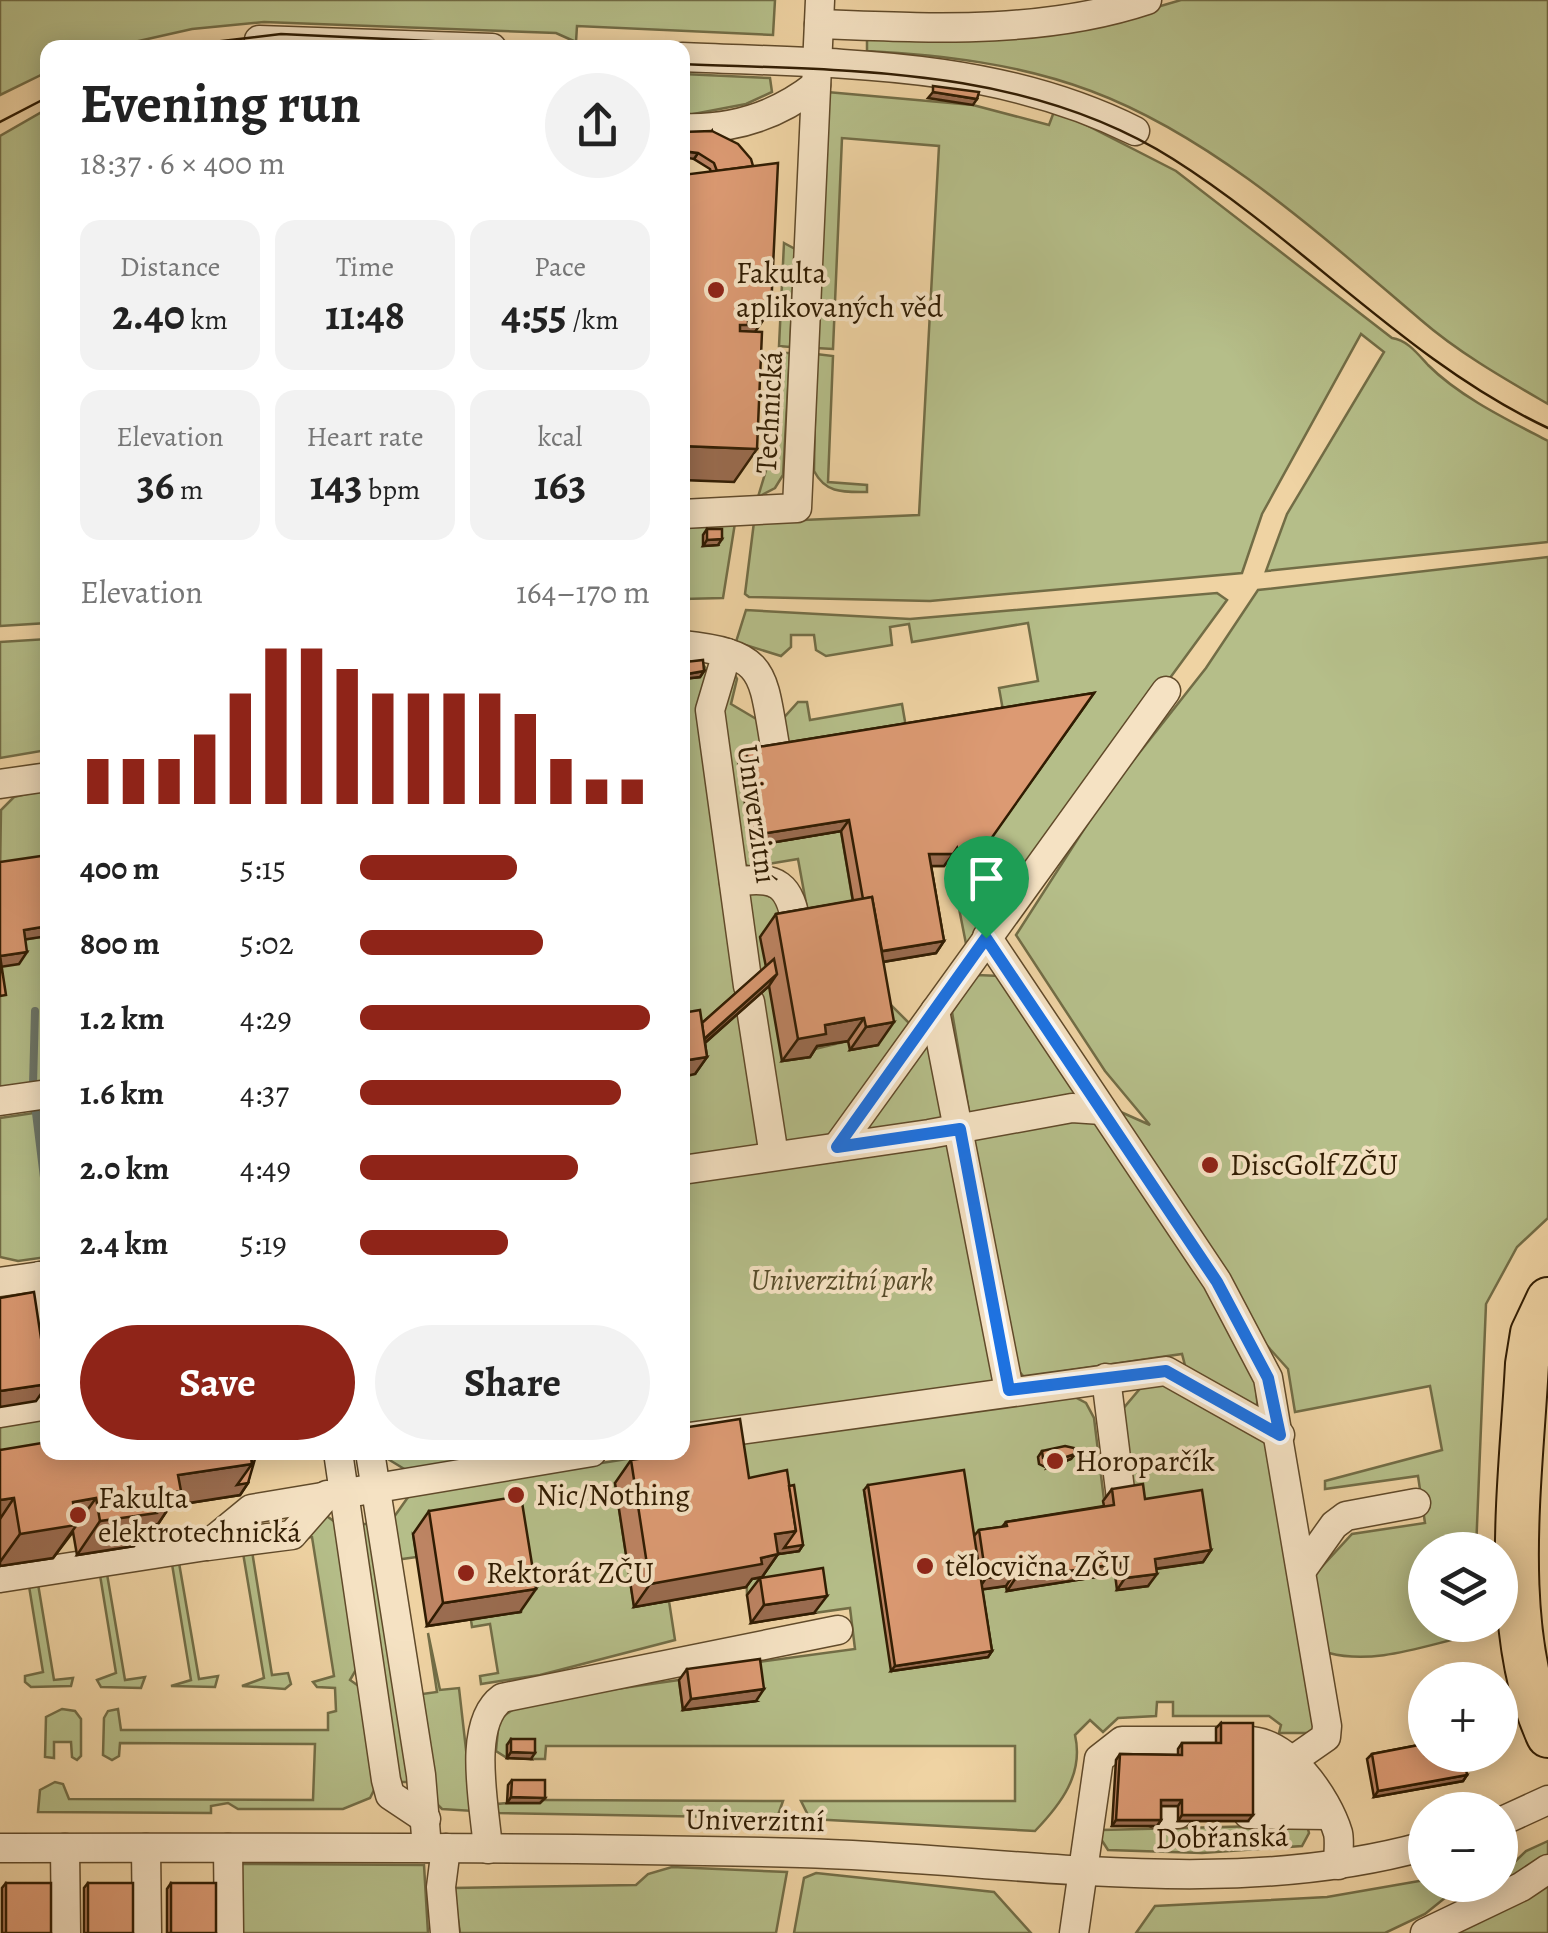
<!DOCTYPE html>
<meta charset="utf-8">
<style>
body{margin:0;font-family:Alegreya,serif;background:#f2f2f2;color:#222;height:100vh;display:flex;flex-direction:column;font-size:38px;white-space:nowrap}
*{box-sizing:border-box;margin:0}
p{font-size:32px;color:#767676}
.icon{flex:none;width:55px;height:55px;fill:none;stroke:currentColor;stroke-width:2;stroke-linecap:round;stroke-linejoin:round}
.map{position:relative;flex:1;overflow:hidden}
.details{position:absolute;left:40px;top:40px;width:650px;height:1420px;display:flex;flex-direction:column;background:#fff;border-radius:20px;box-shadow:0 5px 25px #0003}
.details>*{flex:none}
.fabs{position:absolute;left:1408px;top:1532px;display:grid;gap:20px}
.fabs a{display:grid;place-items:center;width:110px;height:110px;border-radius:50%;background:#fff;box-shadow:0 5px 25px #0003;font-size:50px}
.pin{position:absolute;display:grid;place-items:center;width:85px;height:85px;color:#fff;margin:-102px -42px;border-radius:50% 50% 50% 0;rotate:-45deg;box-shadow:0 0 10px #0007}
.pin .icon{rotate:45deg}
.round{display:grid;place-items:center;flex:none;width:105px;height:105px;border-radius:52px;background:#f2f2f2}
.overview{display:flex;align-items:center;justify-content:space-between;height:170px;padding:0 40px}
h1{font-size:55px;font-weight:600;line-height:75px}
.stats{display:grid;grid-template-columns:repeat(3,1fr);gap:15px;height:170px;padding:10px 40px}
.stats div{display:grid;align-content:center;border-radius:20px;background:#f2f2f2;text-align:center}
.stats b{font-size:42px;font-weight:600}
.stats small{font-size:28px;font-weight:400}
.stats p{font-size:28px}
.chart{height:280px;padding:20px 40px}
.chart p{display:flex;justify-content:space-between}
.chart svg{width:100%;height:180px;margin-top:10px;stroke:#8f2418;stroke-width:6}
.button{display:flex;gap:20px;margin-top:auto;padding:20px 40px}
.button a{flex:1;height:115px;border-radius:60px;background:#8f2418;color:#fff;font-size:40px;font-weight:600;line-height:115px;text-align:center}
.button a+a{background:#f2f2f2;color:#222}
ul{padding:0 40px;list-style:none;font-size:32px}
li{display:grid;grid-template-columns:160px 120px 1fr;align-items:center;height:75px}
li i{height:25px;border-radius:12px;background:#8f2418}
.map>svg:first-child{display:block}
.green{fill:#b5be89;stroke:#726d46;stroke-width:2.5}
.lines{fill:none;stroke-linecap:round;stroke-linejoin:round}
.stream{stroke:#707869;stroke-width:8}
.minor-casing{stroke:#604a2a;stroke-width:31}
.highway-casing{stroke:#301c02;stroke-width:46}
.minor{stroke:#f5e2c3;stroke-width:28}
.highway{stroke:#efd3a3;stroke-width:42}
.tram{stroke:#301c02;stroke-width:2.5}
.wall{fill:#bd8463;stroke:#301c02;stroke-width:2.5}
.shaded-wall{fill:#9a6c50;stroke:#301c02;stroke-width:2.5}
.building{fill:#dc9a73;stroke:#301c02;stroke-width:2.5}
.route-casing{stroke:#fff;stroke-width:20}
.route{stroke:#1a73e8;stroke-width:12}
.poi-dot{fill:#8f2418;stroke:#f5e2c3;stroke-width:4}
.labels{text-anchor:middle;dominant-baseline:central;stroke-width:8;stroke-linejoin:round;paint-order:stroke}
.poi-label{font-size:30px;fill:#301c02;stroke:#f5e2c3;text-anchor:start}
.street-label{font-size:30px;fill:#301c02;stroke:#f5e2c3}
.park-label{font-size:30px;font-style:italic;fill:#584d2a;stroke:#f5e2c3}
</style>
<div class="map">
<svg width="1548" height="1933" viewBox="0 0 1548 1933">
<rect width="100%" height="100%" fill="#efd3a3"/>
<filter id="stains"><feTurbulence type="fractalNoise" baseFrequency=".002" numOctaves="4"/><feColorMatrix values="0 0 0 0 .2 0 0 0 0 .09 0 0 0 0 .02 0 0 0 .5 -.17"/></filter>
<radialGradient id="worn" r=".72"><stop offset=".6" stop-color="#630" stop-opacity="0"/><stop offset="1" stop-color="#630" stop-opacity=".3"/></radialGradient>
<g class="green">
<path d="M0,0H775L773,35L577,26L576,42L556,33L264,22L192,29L112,47L48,48L47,72L0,95Z"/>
<path d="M1181,0H1548V404C1505,379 1459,353 1421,320C1323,237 1214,137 1091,91C1019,64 943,55 867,51V38L1113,20Z"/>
<path d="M683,74L770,78L772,92L746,104L683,116Z"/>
<path d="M827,92L973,105L1049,125L1055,109L1176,171L1392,338C1407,340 1417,353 1428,365C1460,397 1508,420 1548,441V542L1266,571L1287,514L1384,352L1361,334L1262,514L1242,573L930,601L749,597L745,594L754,522L919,515L939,146L842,138L833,349L816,348Z"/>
<path d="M47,109V623L0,626V136Z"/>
<path d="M784,243L795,249L790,347L779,346Z"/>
<path d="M778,353H790L783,475L775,488L758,497L773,447Z"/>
<path d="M816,354L833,356L828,482L867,485V492C844,492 826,494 814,471Z"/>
<path d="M735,523L723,598L683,599V526Z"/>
<path d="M1548,557V1218L1517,1247L1486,1304L1476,1550H1425V1625H1470L1468,1636C1423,1646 1374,1665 1329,1653L1311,1594L1316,1573L1352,1534L1425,1523L1418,1476L1325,1489V1481L1442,1450L1430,1386L1295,1412L1288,1369L1252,1329L1258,1413L1187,1373L1182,1354L1024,1377L1012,1363L952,1012L977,975L1000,976L1087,1097L1150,1125L1105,1071L1016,935L1106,795L1206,668L1258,590Z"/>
<path d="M1217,593L1227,600L968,954L955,888L1085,706L1004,716L999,688L1038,681L1028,623L912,642L909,624L890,627L892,645L826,656L816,650L814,635H791V647L781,656L736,642L746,610L910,619Z"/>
<path d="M47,639V750L0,758V642Z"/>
<path d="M683,655L701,661L708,672L765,1147L683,1159V1077L695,1074L683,1028Z"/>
<path d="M733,671L737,679L731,704L758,720L765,756L752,846L841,831L856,920L810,925L798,859L750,867L741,863L716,710Z"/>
<path d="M798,702H807L810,720L902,704L907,733L784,753L780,722Z"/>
<path d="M47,789V866L0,873L1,810L14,797Z"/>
<path d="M750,887L779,901L815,1049L848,1041L876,990L914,1028L835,1136L781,1144L743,894Z"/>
<path d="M47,936V1083L0,1091V967L15,941Z"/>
<path d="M926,1033L943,1119L858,1132Z"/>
<path d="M47,1111V1257L18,1261L0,1257V1118Z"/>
<path d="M947,1141L1004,1380L683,1427V1181Z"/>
<path d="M1170,1379L1261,1434L1270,1449L1314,1729L1309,1733H1279L1281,1725L1269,1716H1173V1702H1157L1156,1716L1118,1718L1103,1732L1090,1720L1075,1735C1084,1774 1061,1804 1035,1831L810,1819L801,1801H1015V1746H546L545,1759H531L530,1745H507V1758L496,1751L499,1719L524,1702L679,1680L683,1710L755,1701L751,1663L855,1649L850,1608L814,1613L810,1586L747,1595L745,1498L724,1442L1067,1393L1086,1403L1094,1418L1106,1516L970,1542L864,1491L892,1671L978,1590L1006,1586L1007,1590L1115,1574L1137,1511L1122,1410L1144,1384Z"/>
<path d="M38,1416L46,1427L48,1452L0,1479V1419Z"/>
<path d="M378,1453H522L406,1470Z"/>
<path d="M665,1453L668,1475L615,1483L634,1606L669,1601L675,1640L540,1675L481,1684L480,1676L498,1673L490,1624L472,1627L471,1620L520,1611L413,1534L417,1557L395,1560L389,1524L411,1493Z"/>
<path d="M321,1512L335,1522L357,1668L350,1680L360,1687L376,1786L370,1798L343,1809H238L228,1803L211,1806V1813L38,1812L40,1790L55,1782L63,1784L69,1799L313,1800L315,1744L120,1743L119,1756L112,1760L103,1755L104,1718L108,1711L118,1709L121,1730H328V1713L336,1711L335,1688L317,1687L313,1682L334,1676L312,1537L294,1539Z"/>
<path d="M364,1524H368L409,1782H400L360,1527Z"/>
<path d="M251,1545L272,1675L288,1673L291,1684L285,1689L242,1686L264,1678L242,1547Z"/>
<path d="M178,1557L199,1679L218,1676L215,1687L171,1686L191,1680L171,1558Z"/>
<path d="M106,1568L125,1680L145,1677L141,1688L101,1687L97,1680L116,1673L99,1569Z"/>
<path d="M37,1578L54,1680L73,1678L71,1686L31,1687L25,1682V1676L43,1672L28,1580Z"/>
<path d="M428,1633L440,1690L459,1688L473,1811L442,1809L437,1804L415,1695L437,1692Z"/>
<path d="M62,1709L75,1711L81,1719V1756L77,1760L72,1757L71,1742H54V1758L45,1757L46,1717Z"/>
<path d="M540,1800H545L783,1801L777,1818L498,1813L497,1804Z"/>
<path d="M1307,1825L1309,1833L1302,1846L1202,1853L1108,1850L1099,1836L1101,1830Z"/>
<path d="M1548,1841V1933H1447L1492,1885H1500V1876L1526,1851Z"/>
<path d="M240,1864L424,1865L428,1933H242Z"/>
<path d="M672,1867L787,1872L776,1933H460L453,1888L636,1885L648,1874Z"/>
<path d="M816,1873L994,1892L1031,1933H794L804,1878Z"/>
<path d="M1425,1880V1885H1461L1425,1914L1385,1933H1136L1155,1906L1327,1897Z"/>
</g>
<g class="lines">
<g class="stream">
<path d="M33,1085L35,1011"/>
<path d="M36,1113L48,1210"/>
</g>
<defs>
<g id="minor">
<path d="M819,24C927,28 1042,35 1147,0"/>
<path d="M259,40L492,48"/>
<path d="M682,57C838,64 993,60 1135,131"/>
<path d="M682,128C732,130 777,116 816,85"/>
<path d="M682,514L797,508L820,0"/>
<path d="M682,645C767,654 762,671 775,746"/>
<path d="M727,653L710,710L748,986"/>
<path d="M0,784L48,777"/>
<path d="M734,882C778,875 790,884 797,928"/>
<path d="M987,937L1217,1281L1268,1378L1327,1726L1326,1737L1293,1760"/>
<path d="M750,1002L774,1156"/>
<path d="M935,1011L1009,1390"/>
<path d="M0,1101L48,1094"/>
<path d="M837,1147L1166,691"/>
<path d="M682,1170L929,1134L1072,1108L1102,1110"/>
<path d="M40,1276L48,1337"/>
<path d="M0,1282L48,1275"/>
<path d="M1106,1378L1121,1498"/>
<path d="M0,1413L48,1405"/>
<path d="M682,1438L1166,1371L1280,1435"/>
<path d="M338,1452L386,1780L390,1795L426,1819"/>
<path d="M370,1452L421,1775L427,1848"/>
<path d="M208,1546L292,1535L327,1495"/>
<path d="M1302,1570L1334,1525L1346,1516L1416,1503"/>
<path d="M0,1578L206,1546L251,1509L592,1452"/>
<path d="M1248,1741C1288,1741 1327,1797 1338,1833C1340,1842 1338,1855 1338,1865"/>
<path d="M1248,1769H1299"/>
<path d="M1248,1792H1314"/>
<path d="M1157,1814H1178"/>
<path d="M1248,1814L1328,1815"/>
<path d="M1500,1822L1548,1800"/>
<path d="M0,1848C267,1848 534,1846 801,1853C1006,1858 1223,1902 1425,1846"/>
<path d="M65,1848L66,1933"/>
<path d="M146,1848L147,1933"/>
<path d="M228,1848L229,1933"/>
<path d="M488,1849C485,1807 466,1724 502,1698L838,1630"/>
<path d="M445,1933L441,1887L446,1848"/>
<path d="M1074,1933L1099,1759L1122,1741H1216"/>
<path d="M1425,1933L1521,1887L1548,1869"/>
</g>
<path id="highway" d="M1548,1299L1532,1333L1527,1364C1521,1479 1499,1630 1548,1736"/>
</defs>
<use href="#minor" class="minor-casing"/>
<use href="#highway" class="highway-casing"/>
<use href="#minor" class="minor"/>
<use href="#highway" class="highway"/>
<g class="tram">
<path d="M162,48L281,34L582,48"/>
<path d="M682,64C851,71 1025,66 1173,159C1303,241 1409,363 1548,428"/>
<path d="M0,122L48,97"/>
</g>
</g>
<g class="wall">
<path d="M712,131L755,331L734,482L711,172L710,169L694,159Z"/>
<path d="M707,529L718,545L703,546V535Z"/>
<path d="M685,662L704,671L700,677L682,679V666Z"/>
<path d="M1094,693L955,888L949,860L944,866H931L944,941L936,953L883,962L878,1045L850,1050L848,1041L842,1042L817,1046L810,1057L782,1061L769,986L705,1043L707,1057L695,1074L702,1023L766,967L760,937L776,914L853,901L841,831L752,846L738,761L746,749Z"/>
<path d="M682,1428L749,1478L789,1486L803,1545L799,1551L778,1554L762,1577L752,1579L746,1587L634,1607L615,1483L631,1460L665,1455V1452H682Z"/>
<path d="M0,1450L248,1483L240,1495L170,1506L158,1524L147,1526L134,1546L77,1555L73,1532L53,1558L0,1566Z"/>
<path d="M1042,1451L1075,1454L1071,1459L1047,1468L1039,1464L1038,1457Z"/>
<path d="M868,1485L974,1536L979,1530L1002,1527L1006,1522L1104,1506L1103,1501L1112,1489L1145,1499L1211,1550L1203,1562L1156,1569L1148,1586L1117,1590L1115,1574L1007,1591L1006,1586L982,1589L992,1651L988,1657L891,1671L864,1490Z"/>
<path d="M429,1511L520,1612L427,1626L413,1534Z"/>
<path d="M760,1578L814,1613L751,1623L747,1595Z"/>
<path d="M687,1669L756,1701L683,1710L679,1680Z"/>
<path d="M1221,1723L1248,1821H1178V1806H1161V1820L1157,1826H1112L1116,1760L1120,1754L1178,1755V1749L1182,1743H1216V1728Z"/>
<path d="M1421,1732L1467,1775L1463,1781L1374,1797L1367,1759L1372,1754L1419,1745L1417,1738Z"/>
<path d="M511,1739L531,1759L507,1758V1745Z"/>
<path d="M512,1780L545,1798L540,1803H507L508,1785Z"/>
<path d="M6,1883L51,1933H2V1888Z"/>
<path d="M88,1883L133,1933H84V1888Z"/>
<path d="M171,1883L216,1933H167V1889Z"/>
</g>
<g class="shaded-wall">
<path d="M933,92L977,99L973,105L928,98Z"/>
<path d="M682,151L698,153L694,159L682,157Z"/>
<path d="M771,309L748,342H736L740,310Z"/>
<path d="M682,446L757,449L734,482L682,480Z"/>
<path d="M722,539L718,545L703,546L707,540Z"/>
<path d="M704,671L700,677L682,679L687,674Z"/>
<path d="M849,820L841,831L752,846L760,834Z"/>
<path d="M929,854H953L944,866H921Z"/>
<path d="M48,926V936L15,941L24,930Z"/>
<path d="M944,941L936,953L864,965L872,953Z"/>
<path d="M27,952L19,964L0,967V956Z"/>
<path d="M777,974L769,986L692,1054L700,1043Z"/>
<path d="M864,1018L848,1041L817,1046L810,1057L782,1061L798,1039L825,1025Z"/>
<path d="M894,1022L878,1045L850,1050L866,1027Z"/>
<path d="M707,1057L695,1074L682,1077V1061Z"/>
<path d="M48,1384L36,1401L0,1407V1391Z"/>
<path d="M1075,1454L1071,1459L1047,1468L1051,1462Z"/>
<path d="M252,1464L248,1483L240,1495L170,1506L158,1524L147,1526L134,1546L77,1555L100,1521L154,1496L178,1475Z"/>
<path d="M14,1498L0,1519V1500Z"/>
<path d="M96,1498L53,1558L0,1566V1562L20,1534L73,1502Z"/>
<path d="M796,1531L803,1545L799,1551L758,1557L775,1534Z"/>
<path d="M1211,1550L1203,1562L1146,1570L1155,1559Z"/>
<path d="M778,1554L762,1577L752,1579L746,1587L634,1607L650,1584Z"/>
<path d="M1123,1563L1115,1574L1007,1591L1015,1579Z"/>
<path d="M1014,1574L1006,1586L978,1590L986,1578Z"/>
<path d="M1157,1574L1148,1586L1117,1590L1125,1578Z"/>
<path d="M536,1589L520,1612L427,1626L443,1603Z"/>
<path d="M827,1596L814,1613L751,1623L764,1605Z"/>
<path d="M992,1651L988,1657L891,1671L895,1666Z"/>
<path d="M764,1689L756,1701L683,1710L691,1699Z"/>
<path d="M511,1752L535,1753L531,1759L507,1758Z"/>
<path d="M1467,1775L1463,1781L1374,1797L1378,1791Z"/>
<path d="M511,1797L545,1798L540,1803H507Z"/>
<path d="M1161,1800H1182L1178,1806H1157Z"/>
<path d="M1182,1815H1253L1248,1821H1178Z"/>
<path d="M1116,1820H1161L1157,1826H1112Z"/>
</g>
<g class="building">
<path d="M933,86L979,92L977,99L933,92Z"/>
<path d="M712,131L738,144L751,159L753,166L717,171L714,163L698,153L682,151V132Z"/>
<path d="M778,163L771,309L740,310L748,313V325H740V331L762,332L757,449L682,446V175Z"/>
<path d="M707,529H722V539L707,540Z"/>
<path d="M703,660L704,671L687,674L685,662Z"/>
<path d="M1094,693L964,877L957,848L953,854H929L944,941L882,951L872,897L863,899L849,820L760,834L746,749Z"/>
<path d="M682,736L687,763H682Z"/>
<path d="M48,855V926L24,930L27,952L0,956L6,995L0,996V862Z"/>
<path d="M872,897L894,1022L866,1027L864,1018L858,1019L825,1025L826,1034L798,1039L776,914Z"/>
<path d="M774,959L777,974L704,1039L702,1023Z"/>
<path d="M700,1010L707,1057L682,1061V1013Z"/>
<path d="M34,1292L48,1384L0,1391V1298Z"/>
<path d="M740,1419L749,1478L787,1470L796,1531L775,1534L778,1554L761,1558L762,1564L650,1584L631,1460L684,1452L682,1428Z"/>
<path d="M48,1442V1452H251L252,1464L178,1475L181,1491L154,1496L157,1513L100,1521L96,1498L73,1502L76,1525L20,1534L14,1498L0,1500V1450Z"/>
<path d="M1065,1446L1074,1448L1075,1454L1051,1462L1043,1458L1042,1451Z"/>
<path d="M251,1452H257L248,1483L237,1485L252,1464Z"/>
<path d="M964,1470L992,1651L895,1666L868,1485Z"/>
<path d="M1143,1484L1145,1499L1202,1490L1211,1550L1155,1559L1157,1574L1125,1578L1123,1563L1015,1579L1014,1574L986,1578L979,1530L1007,1526L1006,1522L1114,1505L1112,1489Z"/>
<path d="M794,1485L803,1545L784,1548L796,1531L789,1486Z"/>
<path d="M521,1496L536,1589L443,1603L429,1511Z"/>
<path d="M823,1568L827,1596L764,1605L760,1578Z"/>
<path d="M760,1659L764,1689L691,1699L687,1669Z"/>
<path d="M1221,1723H1253V1815H1182V1800H1161V1820H1116L1120,1754L1182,1755V1743H1221Z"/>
<path d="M1425,1731V1755H1464L1467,1775L1378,1791L1372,1754L1424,1744L1421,1732Z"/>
<path d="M511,1739H535V1753L511,1752Z"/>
<path d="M512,1780H545V1798L511,1797Z"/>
<rect x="6" y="1883" width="45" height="50"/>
<rect x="88" y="1883" width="45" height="50"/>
<rect x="171" y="1883" width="45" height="50"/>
</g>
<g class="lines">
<defs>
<path id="route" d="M986,938L1217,1282L1268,1378L1280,1435L1166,1371L1009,1390L960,1129L837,1147Z"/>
</defs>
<use href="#route" class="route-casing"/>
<use href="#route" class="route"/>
</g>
<g class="poi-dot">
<circle cx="716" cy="290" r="10"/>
<circle cx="1210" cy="1165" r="10"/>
<circle cx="1055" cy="1461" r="10"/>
<circle cx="516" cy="1495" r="10"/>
<circle cx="78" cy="1515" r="10"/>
<circle cx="925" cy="1566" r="10"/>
<circle cx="466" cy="1573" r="10"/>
</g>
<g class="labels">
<g class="poi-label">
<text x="736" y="273">Fakulta<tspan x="736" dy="34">aplikovaných věd</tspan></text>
<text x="1230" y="1165">DiscGolf ZČU</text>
<text x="1075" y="1461">Horoparčík</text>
<text x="536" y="1495">Nic/Nothing</text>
<text x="98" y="1498">Fakulta<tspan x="98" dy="34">elektrotechnická</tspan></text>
<text x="945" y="1566">tělocvična ZČU</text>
<text x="486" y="1573">Rektorát ZČU</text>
</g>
<g class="street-label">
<text transform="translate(769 412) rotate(-87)">Technická</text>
<text transform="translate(757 814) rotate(82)">Univerzitní</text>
<text transform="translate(755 1820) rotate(1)">Univerzitní</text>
<text transform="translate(1222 1837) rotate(-1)">Dobřanská</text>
</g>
<g class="park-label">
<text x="842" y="1280">Univerzitní park</text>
</g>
</g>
<rect width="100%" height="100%" filter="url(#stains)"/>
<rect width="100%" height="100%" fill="url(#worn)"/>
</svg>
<div class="fabs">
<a><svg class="icon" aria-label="layers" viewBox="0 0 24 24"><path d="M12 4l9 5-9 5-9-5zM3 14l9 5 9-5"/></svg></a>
<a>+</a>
<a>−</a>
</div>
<div class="pin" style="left:986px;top:938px;background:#1e9e55"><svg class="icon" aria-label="arrive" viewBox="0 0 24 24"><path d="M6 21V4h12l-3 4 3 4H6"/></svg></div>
<section class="details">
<div class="overview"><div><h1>Evening run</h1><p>18:37 · 6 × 400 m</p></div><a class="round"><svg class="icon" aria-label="share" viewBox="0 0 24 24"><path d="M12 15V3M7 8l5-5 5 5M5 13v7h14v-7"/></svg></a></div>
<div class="stats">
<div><p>Distance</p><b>2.40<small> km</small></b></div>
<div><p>Time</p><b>11:48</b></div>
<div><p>Pace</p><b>4:55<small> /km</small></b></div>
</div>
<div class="stats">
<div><p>Elevation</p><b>36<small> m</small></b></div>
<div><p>Heart rate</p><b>143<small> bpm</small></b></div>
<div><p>kcal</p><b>163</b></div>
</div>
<div class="chart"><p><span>Elevation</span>164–170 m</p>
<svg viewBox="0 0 160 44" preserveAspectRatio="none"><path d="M5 44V33M15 44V33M25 44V33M35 44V27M45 44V17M55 44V6M65 44V6M75 44V11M85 44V17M95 44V17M105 44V17M115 44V17M125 44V22M135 44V33M145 44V38M155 44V38"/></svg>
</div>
<ul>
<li><b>400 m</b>5:15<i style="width:54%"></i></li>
<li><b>800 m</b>5:02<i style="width:63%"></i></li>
<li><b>1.2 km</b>4:29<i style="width:100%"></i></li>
<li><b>1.6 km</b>4:37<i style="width:90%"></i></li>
<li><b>2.0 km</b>4:49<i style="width:75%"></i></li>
<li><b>2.4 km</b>5:19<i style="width:51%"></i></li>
</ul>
<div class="button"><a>Save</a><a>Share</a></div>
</section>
</div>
